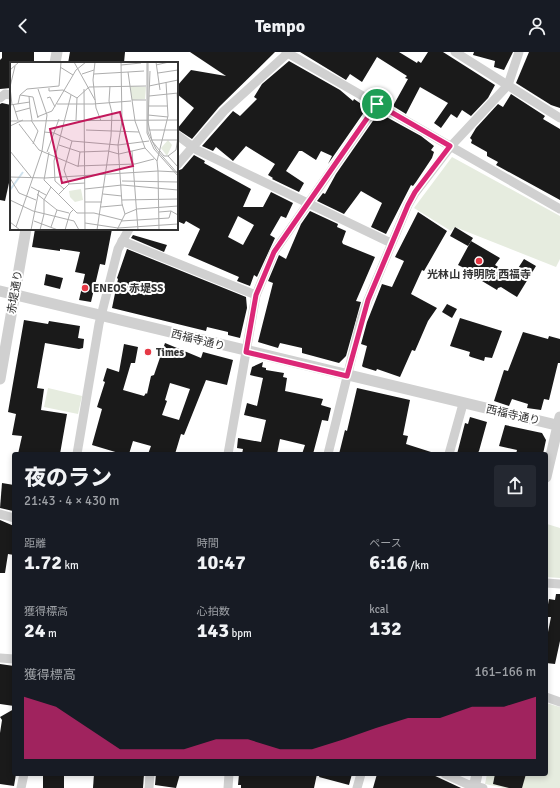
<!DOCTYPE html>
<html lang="ja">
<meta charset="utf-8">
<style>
body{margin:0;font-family:Signika,"Noto Sans JP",sans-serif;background:#242831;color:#f1f3f6;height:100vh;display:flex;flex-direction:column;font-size:15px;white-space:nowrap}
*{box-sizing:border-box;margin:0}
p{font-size:13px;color:#9ea1a6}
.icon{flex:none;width:22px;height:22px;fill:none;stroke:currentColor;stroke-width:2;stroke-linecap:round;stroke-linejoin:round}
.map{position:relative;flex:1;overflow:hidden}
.drawer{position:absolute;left:12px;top:400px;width:536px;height:324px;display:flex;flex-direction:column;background:#171b24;border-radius:4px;box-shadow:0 2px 6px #0003}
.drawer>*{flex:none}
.pin{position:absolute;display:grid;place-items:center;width:34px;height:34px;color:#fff;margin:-17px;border:2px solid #fff;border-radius:50%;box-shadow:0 1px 4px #0007}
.round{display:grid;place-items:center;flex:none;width:42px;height:42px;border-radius:4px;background:#242831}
.summary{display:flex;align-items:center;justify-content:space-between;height:68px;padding:0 12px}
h1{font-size:22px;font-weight:800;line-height:30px}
.figures{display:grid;grid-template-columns:repeat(3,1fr);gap:6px;height:68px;padding:4px 12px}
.figures div{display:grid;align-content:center}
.figures b{font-size:20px;font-weight:800}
.figures small{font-size:11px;font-weight:400}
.figures p{font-size:11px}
.chart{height:112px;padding:8px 12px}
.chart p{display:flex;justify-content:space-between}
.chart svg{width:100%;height:72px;margin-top:4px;fill:#db2777;opacity:.7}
header{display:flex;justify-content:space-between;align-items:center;height:52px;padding:0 12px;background:#171b24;font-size:18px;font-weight:800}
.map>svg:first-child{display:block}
.green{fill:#e6ecdf}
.building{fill:#1a1a1a;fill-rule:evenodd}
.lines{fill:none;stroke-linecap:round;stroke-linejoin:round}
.minor{stroke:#d0d0d0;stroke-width:9}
.tertiary{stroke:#d0d0d0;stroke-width:11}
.route-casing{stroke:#fff;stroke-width:8}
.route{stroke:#db2777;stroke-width:5}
.poi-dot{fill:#e63946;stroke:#fff;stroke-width:1.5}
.labels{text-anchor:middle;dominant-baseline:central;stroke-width:4;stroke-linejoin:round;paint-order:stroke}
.poi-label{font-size:11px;font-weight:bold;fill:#333;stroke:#fff;text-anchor:start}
.street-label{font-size:11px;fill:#333;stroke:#fff}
.inset-river{fill:none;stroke:#cfe2ee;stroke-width:2}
.inset-road{fill:none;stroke:#adadad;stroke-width:1}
.view{fill:#c2185b;fill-opacity:0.15;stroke:#c2185b;stroke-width:2}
.inset-edge{fill:none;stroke:#333;stroke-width:2}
</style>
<header><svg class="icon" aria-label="back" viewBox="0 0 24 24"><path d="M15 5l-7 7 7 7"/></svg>Tempo<svg class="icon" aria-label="person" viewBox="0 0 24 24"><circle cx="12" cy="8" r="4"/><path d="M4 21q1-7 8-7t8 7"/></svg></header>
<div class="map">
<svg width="560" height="736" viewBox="0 0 560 736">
<rect width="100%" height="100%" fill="#fff"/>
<g class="green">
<path d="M452,105L560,164V207L556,215L455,175L451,179L414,156Z"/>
<path d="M48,336L82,344L78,362L44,355Z"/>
<path d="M547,472L560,476V526L546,525Z"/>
<path d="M546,651L560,655V736H504L485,732L487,722H546Z"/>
</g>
<g class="building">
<path d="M2,0H34V11H11V36L0,37V8L2,6Z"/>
<path d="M70,0H125L124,11H68Z"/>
<path d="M190,0H275L219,55L192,87L177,77L194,56L177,42V34L191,18L226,24Z"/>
<path d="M300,0H399L417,11L418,9L421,11L428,0H443L495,33L488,46L471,64L462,58L457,66L451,62L441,76L434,71L448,51L420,35L406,62L393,54L408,27L405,26L407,24L377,5L362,30L350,22L346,28Z"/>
<path d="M474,0H513L504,18L494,15L495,9L473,3Z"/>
<path d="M529,0H560V56L551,53L516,31Z"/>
<path d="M289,9L340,38L353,49L354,47L367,56L328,112L332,104L321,99L316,108L302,99H299L286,119L304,131L299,140L272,127L273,126L268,123L275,112L246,94L233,109L216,95L213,99L202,94L233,59L240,64L257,47L254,45L262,32Z"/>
<path d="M511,42L545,64L543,67L560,77V148L496,113L498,110L487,104V100L471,91L472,88L470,86L476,76L498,52L503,55Z"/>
<path d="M2,51L11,53V122L5,149L0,148V52Z"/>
<path d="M381,62L421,84L434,94L431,98L434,100L432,106L416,130L413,134L411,133L386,182L371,175L382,151L361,139L344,162L317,149L323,141L325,142L336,122L377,63L379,65Z"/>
<path d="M194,103L205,109L204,111L251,137L243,155H263L271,140L293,151L286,166L281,164L270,183L275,186L257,225L254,223L250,234L237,229L239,225L188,203L200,177L186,169L184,172L177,169V119L182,117ZM238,164L254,173L243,193L228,185Z"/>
<path d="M310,159L338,172L337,175L346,179L342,190L343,192L375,205L356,249L361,250L346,304L339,311L302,301V296L280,291L278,296L258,290L273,231L268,229L279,203L286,207L301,172Z"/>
<path d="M418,160L447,179L424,219L422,218L411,242L437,256L428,269L415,299L412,298L400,325L377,317L376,319L363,315L362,314L367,294L361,292L367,270L382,232L392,235L404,209L395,205Z"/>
<path d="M455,175L473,186L468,194L450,184Z"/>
<path d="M35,177H112L105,213L100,212L91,250L79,248L85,222L75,220L80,200L60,197V199L32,195Z"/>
<path d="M133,183L167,193L164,200L131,186Z"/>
<path d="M471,189L500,206L495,213L513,224L524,207L536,214L517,245L501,235L498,236L497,238L477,226L476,228L463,221L466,217L458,213Z"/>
<path d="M127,197L246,245L247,256L240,286L228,283V280L207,275L206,279L112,256L118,227L117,226Z"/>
<path d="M46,222L63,226L60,237L44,233Z"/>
<path d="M447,252L457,257L452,266L442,260Z"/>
<path d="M460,266L502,279L492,306L485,305L484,309L471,305L469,304L470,300L450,294Z"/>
<path d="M24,268L48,272L49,269L80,274L78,286L84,287L83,296L79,297L45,291L37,336L44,337L41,358L67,362L60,402H18L22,384L12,383L16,362L8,360Z"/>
<path d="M523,280L548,287L549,284L560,287V311H558L549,348L544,347L541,358L527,356L528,352L512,347L509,354L494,349L504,318L508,319Z"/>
<path d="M165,291L201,306L203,300L233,308L227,333L206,328L184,383L181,382L175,402H148L151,394L133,389L129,402H122L92,393L102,357L97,355L105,330L103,329L107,316L119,320L124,292L138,295L135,311H131L123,338L144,344L146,341L147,342L151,324L154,323ZM170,331L190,337L179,368L162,363L167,349L165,348Z"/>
<path d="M263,310L262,315L266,316V318L284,321L283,325L287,326L285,339L323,347L321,353L331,356L328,369L322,368L313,402H302L305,393L280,387L277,402H242L243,397L237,396L238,386L261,390L266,368L244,363L247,351L257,354L263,326L250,323L252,315Z"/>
<path d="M357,336L410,348L403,383L408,384L406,392L431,400V402H339L345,378L347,379Z"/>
<path d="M470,365L487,370L479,399L477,402H457L465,371L468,372Z"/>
<path d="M505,373L542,381L546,388L543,402H516L517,398L499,394Z"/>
<path d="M2,431L14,433L13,459L0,456Z"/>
<path d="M0,468L14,474V503L8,502L5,521H0Z"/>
<path d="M556,542H560V589L555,612L546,611V590L551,565H546V563L549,547L555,548Z"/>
<path d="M0,612L14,614V654L0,652Z"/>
<path d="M14,657V722H16L14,734L0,732V681L2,668L0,665Z"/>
<rect x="43" y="722" width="21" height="14"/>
<path d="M94,722H144L143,736H93Z"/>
<path d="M156,722H180L176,736L155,733Z"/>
<path d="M239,722H317L314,736H241V733H238Z"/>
<path d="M320,722H352L349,733L319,725Z"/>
<path d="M377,722H431L461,736H373Z"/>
<path d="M495,722H526L522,736H509L493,732Z"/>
</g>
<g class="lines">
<g class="minor">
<path d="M286,0L560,157"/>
<path d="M455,0L560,66"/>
<path d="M0,46L5,42L11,43"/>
<path d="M177,83L197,98L391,191"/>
<path d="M177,113L224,59L289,0"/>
<path d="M122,189L256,243"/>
<path d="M77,402L99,272L118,197L129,177"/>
<path d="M228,402L256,243L274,200L377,53"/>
<path d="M328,402L361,268L368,248L408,153L415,141L451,94L508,33L519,0"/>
<path d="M449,402L463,352"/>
<path d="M0,462L14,466"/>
<path d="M546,531L560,532"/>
<path d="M0,606L14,607"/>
<path d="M546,645L560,650"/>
<path d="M445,722L467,732L483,736"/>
<path d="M21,736L24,722"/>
<path d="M149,736L150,722"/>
<path d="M228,736L229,722"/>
<path d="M357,736L361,722"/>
</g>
<g class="tertiary">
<path d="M55,11L57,0"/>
<path d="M0,239L560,374"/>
<path d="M0,327L26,177"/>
<path d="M546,425L560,365"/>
<path d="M474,736L477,722"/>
</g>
</g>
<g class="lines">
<defs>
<path id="route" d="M377,52L450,94L415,140L408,153L368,248L347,324L246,300L256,243L274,200Z"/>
</defs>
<use href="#route" class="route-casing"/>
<use href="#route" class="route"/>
</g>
<g class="poi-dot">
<circle cx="479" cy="209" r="4"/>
<circle cx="85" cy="236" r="4"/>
<circle cx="148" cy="300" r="4"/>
</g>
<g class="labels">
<g class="poi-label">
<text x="479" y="222" text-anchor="middle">光林山 持明院 西福寺</text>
<text x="93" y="236">ENEOS 赤堤SS</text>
<text x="156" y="300">Times</text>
</g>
<g class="street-label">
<text transform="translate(15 240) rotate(-80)">赤堤通り</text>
<text transform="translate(198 288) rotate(14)">西福寺通り</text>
<text transform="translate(513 363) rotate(13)">西福寺通り</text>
</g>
</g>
<g transform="translate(10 10)">
<rect width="168" height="168" fill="#fff"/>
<path d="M120,24L136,25L135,37L122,38ZM158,78L162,83L157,94L151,86ZM71,127L73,138L65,140L60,135L59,129Z" fill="#e6ecdf"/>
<path class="inset-river" d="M0,128L13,110"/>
<path class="inset-road" d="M64,0L85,38M85,0L83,18L86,46L91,59M111,0L112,59L108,83L112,142L115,152M137,0V71L144,87L168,114M138,0V70L146,87L168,112M146,0L150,28M111,3L131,1M146,3L159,0M50,5L63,13M0,8L9,0M134,9L118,10L125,59L135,86L147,99L148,109L168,110M140,9L138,60L142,79L154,94H158L166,88L168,75M148,11L168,8M72,12L84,8M84,12L118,10M139,24L168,18M39,26V29L53,28L67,36M74,27L75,168M167,31L168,45M10,33L23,35L28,56M139,34L168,31M37,36L40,35L45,45M122,38H136M3,42L8,58M8,42L10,33L17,27L49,24L51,0M47,42H83L121,39M0,43L20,40M2,43L0,25L5,4M138,44H158M20,46L22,58M5,50L20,46L19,34M138,53L158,55M27,55L42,49L66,8L76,0M21,58L28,69L23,82M66,58L67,36L79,25L136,24M0,59L168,58M9,62L29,88L67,104L125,102L144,97M0,64L13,58M76,68L129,70M139,68H168M34,70L44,71L62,79L108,83L139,79M142,78H168M49,83L70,90L98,89L109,92L135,86M0,89L21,115M122,89L128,168M37,90L49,57M39,90L34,118L67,151H84L112,158M158,94L168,105M147,99L158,54L156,20M68,105L70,90M0,115L35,116L148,109L149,168M0,116L9,131L26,138M112,119L168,120M59,122L54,108L62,79M21,125L36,133M54,127L45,119L44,99L61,33M75,127L112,123L168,128M27,132L47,148L59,151M49,132L59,122L75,121M93,132L112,134M0,138L23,149L64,159L69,168M112,138L168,137M75,140H92M91,145L113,143M149,150L161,149L168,153M24,159L48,168M111,159L159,156L161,149M0,160L10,168M75,161L108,166L168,162M6,165L32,89L37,53L28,27M41,165L47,148M21,168L29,128M30,168L34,152V138L41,125M55,168L60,151L63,148M87,168L101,74L102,51L99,39L100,24M107,168L115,152L127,147L168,144"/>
<path class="view" d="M110,50L123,104L52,121L40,67Z"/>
<rect width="168" height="168" class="inset-edge"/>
</g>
</svg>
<div class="pin" style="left:377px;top:52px;background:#1e9e55"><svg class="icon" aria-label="arrive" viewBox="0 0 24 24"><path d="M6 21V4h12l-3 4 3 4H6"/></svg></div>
<section class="drawer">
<div class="summary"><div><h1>夜のラン</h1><p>21:43 · 4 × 430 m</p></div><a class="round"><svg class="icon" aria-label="share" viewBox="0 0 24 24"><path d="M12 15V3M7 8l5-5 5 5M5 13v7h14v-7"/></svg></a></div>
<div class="figures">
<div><p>距離</p><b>1.72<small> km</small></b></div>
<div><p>時間</p><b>10:47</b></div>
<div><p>ペース</p><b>6:16<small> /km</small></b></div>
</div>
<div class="figures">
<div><p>獲得標高</p><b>24<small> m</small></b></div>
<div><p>心拍数</p><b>143<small> bpm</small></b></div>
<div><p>kcal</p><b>132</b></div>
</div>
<div class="chart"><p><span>獲得標高</span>161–166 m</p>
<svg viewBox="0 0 160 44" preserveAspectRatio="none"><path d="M0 44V6L10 12L20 25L30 38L40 38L50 38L60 32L70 32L80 38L90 38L100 32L110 25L120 19L130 19L140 12L150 12L160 6V44z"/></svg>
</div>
</section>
</div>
